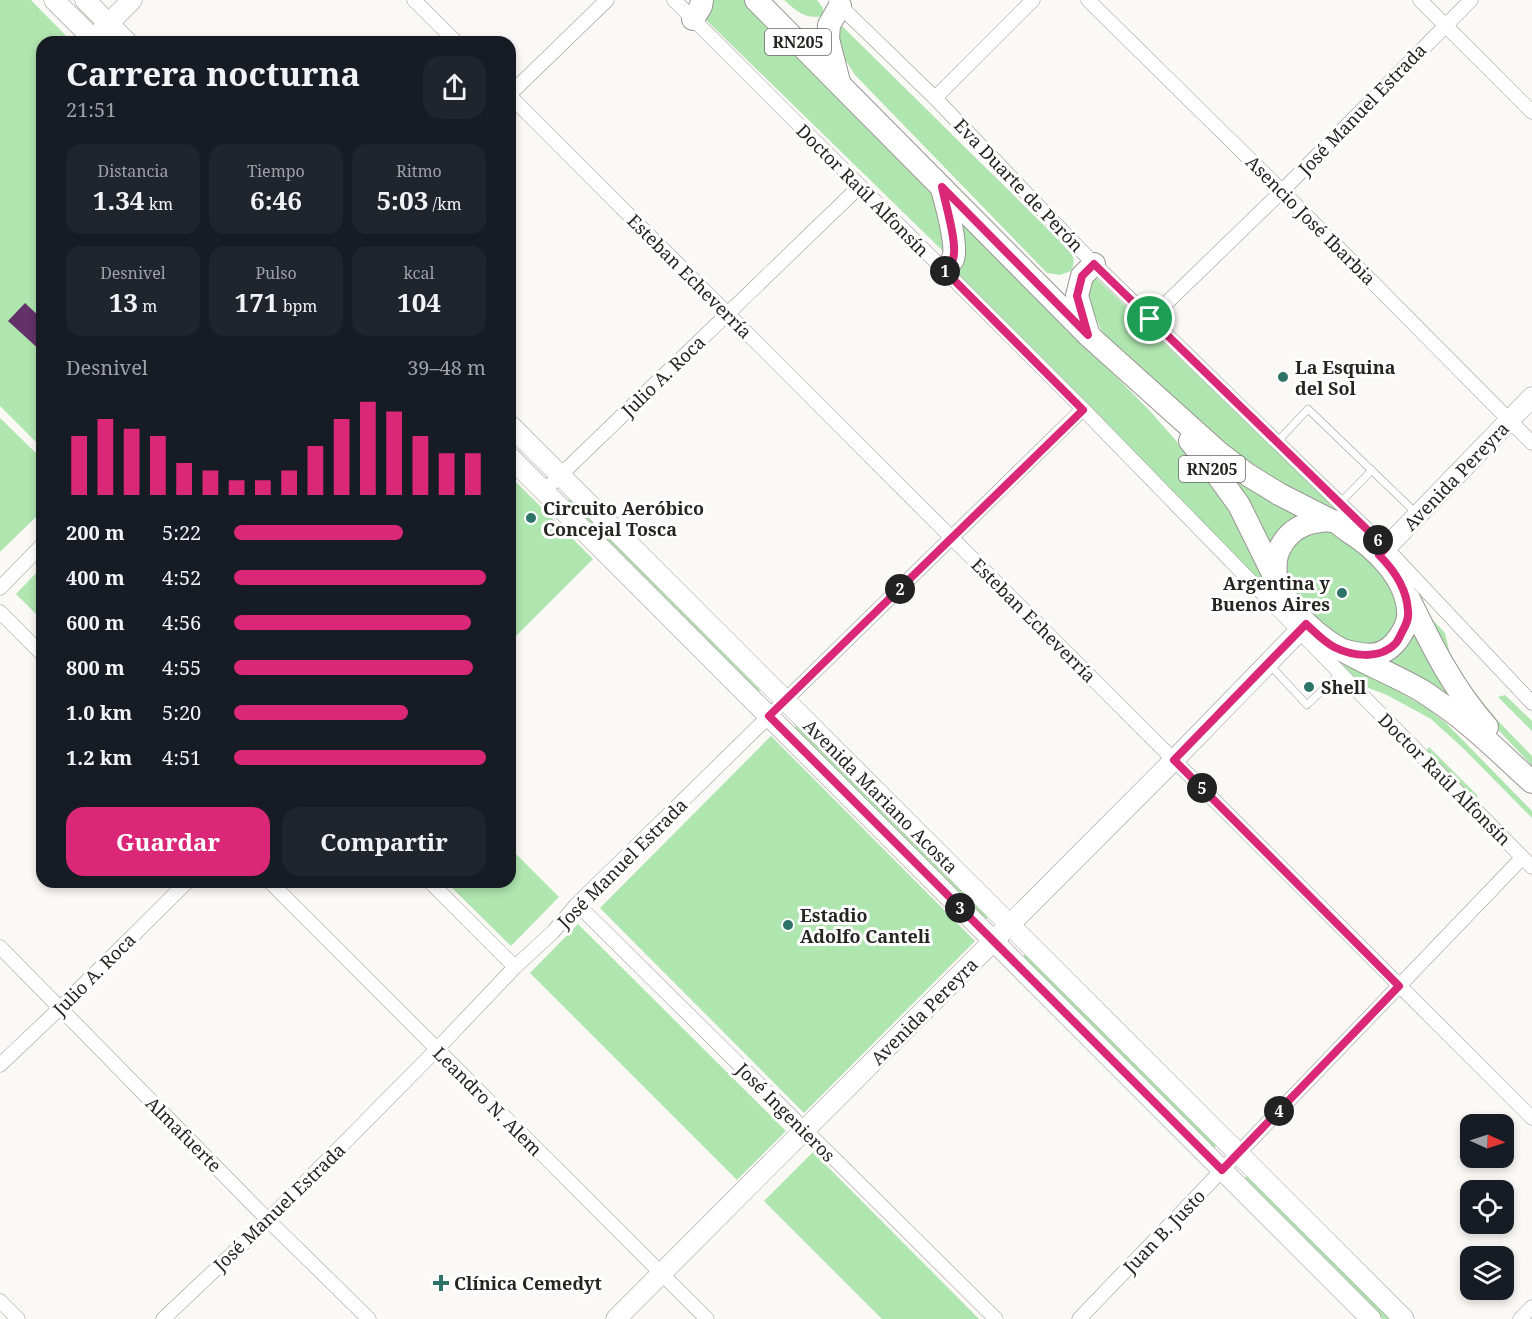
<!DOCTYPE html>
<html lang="es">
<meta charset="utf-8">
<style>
body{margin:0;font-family:"Noto Serif",serif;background:#20242c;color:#f1f3f6;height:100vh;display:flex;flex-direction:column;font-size:22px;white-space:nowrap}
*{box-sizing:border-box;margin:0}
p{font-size:20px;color:#9ea1a6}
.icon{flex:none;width:33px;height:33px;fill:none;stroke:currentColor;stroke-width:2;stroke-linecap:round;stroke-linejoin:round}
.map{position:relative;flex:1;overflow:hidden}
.drawer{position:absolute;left:36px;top:36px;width:480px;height:852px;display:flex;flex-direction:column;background:#171b24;border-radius:18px;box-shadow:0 3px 9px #0003}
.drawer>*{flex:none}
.needle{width:39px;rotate:93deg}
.controls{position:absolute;left:1460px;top:1114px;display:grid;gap:12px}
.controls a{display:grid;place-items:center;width:54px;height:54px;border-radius:12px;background:#171b24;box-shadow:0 3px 9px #0003;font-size:30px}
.pin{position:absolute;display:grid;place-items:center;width:51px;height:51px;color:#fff;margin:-26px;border:3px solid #fff;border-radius:50%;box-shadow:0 2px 6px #0007}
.km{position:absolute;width:30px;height:30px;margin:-15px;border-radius:50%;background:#222;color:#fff;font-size:16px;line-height:30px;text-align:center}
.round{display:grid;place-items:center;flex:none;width:63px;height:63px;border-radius:18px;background:#20242c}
.head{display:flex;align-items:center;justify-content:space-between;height:102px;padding:0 30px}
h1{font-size:33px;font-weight:700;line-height:45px}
.metrics{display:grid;grid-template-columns:repeat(3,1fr);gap:9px;height:102px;padding:6px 30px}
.metrics div{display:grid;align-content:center;border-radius:15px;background:#20242c;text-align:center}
.metrics b{font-size:26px;font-weight:700}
.metrics small{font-size:16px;font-weight:400}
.metrics p{font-size:16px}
.chart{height:168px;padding:12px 30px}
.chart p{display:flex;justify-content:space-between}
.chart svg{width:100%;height:108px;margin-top:6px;stroke:#db2777;stroke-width:6}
.action{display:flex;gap:12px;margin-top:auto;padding:12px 30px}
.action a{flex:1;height:69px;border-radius:18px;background:#db2777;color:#fff;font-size:24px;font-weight:700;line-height:69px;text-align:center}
.action a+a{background:#20242c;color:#f1f3f6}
ul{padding:0 30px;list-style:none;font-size:20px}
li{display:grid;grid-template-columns:96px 72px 1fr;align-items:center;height:45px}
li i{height:15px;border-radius:8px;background:#db2777}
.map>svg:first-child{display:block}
.green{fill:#afe5af}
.building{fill:#633269}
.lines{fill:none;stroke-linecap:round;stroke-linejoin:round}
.lane-casing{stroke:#989592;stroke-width:8}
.street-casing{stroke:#989592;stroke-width:15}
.secondary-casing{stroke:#989592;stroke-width:21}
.primary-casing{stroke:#989592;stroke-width:24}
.lane{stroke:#fff;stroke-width:7}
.street{stroke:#fff;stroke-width:14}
.secondary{stroke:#fff;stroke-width:20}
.primary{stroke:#fff;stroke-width:22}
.route-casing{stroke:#fff;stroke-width:12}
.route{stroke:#db2777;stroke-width:8}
.poi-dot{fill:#2e7368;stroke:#fff;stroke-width:2}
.labels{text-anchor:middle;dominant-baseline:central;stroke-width:6;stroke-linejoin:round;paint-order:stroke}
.shield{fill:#fff;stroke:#676666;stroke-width:1.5}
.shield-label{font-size:16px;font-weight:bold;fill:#262524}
.street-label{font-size:18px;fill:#262524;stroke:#fff}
.poi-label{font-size:18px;font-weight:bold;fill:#262524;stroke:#fff;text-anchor:start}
</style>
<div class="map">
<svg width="1532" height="1319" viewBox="0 0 1532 1319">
<rect width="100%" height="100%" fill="#fbf9f5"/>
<g class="green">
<path d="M0,0H31L72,42H42V448L0,406Z"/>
<path d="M710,0H745L933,187L946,254L706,20L711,3Z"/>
<path d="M784,0H817L823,8V16C805,20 797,11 784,0Z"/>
<path d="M839,23L1064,245C1072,254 1077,259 1071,271L1060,275L1047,273L855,75L841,53L838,34Z"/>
<path d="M956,214L1150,411L1193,460L1223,500L1251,546L1276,598L953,271Z"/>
<path d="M1091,273L1357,528L1277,487L1180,411L1102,332L1089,302L1087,289Z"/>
<path d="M0,418L42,459V511L0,552Z"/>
<path d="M1204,443L1316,517L1272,553Z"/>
<path d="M510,476L593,559L510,642Z"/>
<path d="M570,499L760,690L757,694L566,502Z"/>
<path d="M1327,528L1361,546L1401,599L1398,626L1379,645L1338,641L1288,592L1285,556L1300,534Z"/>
<path d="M42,567V620L16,594Z"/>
<path d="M1418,604L1445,633L1450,654L1469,685L1498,721L1532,756V766L1489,720Z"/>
<path d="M1413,627L1475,720L1418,683L1385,658Z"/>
<path d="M1339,662L1391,687L1424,706L1445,722L1532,811V818L1464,749L1431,719L1387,695L1363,686Z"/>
<path d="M1505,695L1532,721V731L1498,697Z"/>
<path d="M798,725L989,916L985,920L794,728Z"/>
<path d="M771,736L975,941L804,1113L600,908Z"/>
<path d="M1429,747L1478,796L1475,799L1426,751Z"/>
<path d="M510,848L559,897L511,946L446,882H510Z"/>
<path d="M578,924L786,1131L737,1180L530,973Z"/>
<path d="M1026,953L1217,1145L1214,1148L1023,957Z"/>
<path d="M813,1152L979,1319H882L764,1201Z"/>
<path d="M1247,1176L1390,1319H1383L1243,1179Z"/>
</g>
<path class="building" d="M25,303L42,319V352L8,321Z"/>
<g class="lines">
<defs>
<g id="lane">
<path d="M1277,442L1308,409L1416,513"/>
<path d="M1340,503L1372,470"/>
<path d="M1270,665L1307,705L1340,673"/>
</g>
<g id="street">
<path d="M414,0L456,42"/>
<path d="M674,0L1083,409L1340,673L1532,867"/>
<path d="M1088,0L1282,191L1532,443"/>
<path d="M1420,0L1532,112"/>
<path d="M836,2L935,98L1094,264L1386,548L1532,703"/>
<path d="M510,94L607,0"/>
<path d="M510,96L1532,1118"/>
<path d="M935,98L1033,0"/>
<path d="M1150,319L1282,191L1471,0"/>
<path d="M544,491L860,186"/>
<path d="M0,588L42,545"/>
<path d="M0,612L42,654"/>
<path d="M270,882L707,1319"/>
<path d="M430,882L515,967"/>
<path d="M577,904L996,1319"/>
<path d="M0,947L268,1220L369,1319"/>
<path d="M0,1065L60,1008L187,882"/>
<path d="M0,1301L18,1319"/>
<path d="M163,1319L268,1220L437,1049L515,967L553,932L577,904L1083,409"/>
<path d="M1079,1319L1522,858"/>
<path d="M1520,1319L1532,1307"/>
</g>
<g id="secondary">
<path d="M54,0L96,42"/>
<path d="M85,0L127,42"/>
<path d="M100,32L132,0"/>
<path d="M510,425L1404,1319"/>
<path d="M510,457L1371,1319"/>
<path d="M1379,555L1532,397"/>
<path d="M616,1319L1174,760L1306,624"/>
</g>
<g id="primary">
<path d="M756,0L1088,335L1218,452L1248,475L1279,494L1332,521"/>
<path d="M693,19L701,6L702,0"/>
<path d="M839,82L828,39L829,25L840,6"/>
<path d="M942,189C946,203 958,246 953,259C951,263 946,267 944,270"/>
<path d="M1088,333L1077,296L1082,276L1094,264"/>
<path d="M1190,441L1210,465L1239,505L1275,578"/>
<path d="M1409,599C1431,644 1453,689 1487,727"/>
<path d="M1335,648C1360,655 1383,663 1400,636C1405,628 1409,621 1408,611C1406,577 1375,548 1348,531C1343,528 1338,522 1333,521C1328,520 1319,521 1315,522C1297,525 1285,536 1278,552C1275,560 1275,575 1277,584C1279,589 1284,594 1287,599C1320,652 1374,662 1424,692C1433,698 1441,704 1450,710C1479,731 1505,758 1532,782"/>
</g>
</defs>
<use href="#lane" class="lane-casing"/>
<use href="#street" class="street-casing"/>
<use href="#secondary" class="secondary-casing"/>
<use href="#primary" class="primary-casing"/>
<use href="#lane" class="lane"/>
<use href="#street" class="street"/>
<use href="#secondary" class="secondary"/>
<use href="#primary" class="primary"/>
</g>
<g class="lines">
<defs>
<path id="route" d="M942,187L1088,335L1077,296L1082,276L1094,264L1386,548L1379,555C1394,570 1407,589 1408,611C1409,619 1406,625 1402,632C1400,636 1398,641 1395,644C1379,660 1352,656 1334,647C1323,641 1315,632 1306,624L1174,760L1399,986L1222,1170L769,716L1083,410L944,270C946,267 951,262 953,259C958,244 945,203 942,187Z"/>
</defs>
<use href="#route" class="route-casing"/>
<use href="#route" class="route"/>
</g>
<g class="poi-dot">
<circle cx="1283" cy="377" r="6"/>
<circle cx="531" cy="518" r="6"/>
<circle cx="1342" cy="593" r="6"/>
<circle cx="1309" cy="687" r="6"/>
<circle cx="788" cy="925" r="6"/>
<path d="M438 1274h6v6h6v6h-6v6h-6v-6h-6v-6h6z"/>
</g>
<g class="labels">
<g class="shield">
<rect x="765" y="29" width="66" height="26" rx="4.5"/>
<rect x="1179" y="456" width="66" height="26" rx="4.5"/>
</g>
<g class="shield-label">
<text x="798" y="42">RN205</text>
<text x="1212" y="469">RN205</text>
</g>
<g class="street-label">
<text transform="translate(1362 109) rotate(-46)">José Manuel Estrada</text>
<text transform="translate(1019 185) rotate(46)">Eva Duarte de Perón</text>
<text transform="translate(863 190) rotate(45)">Doctor Raúl Alfonsín</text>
<text transform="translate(1311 220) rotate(45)">Asencio José Ibarbia</text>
<text transform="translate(690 276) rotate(45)">Esteban Echeverría</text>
<text transform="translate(663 376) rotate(-44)">Julio A. Roca</text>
<text transform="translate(1456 476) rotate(-46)">Avenida Pereyra</text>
<text transform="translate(1034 620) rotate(45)">Esteban Echeverría</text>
<text transform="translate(1445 779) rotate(45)">Doctor Raúl Alfonsín</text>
<text transform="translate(881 796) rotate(45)">Avenida Mariano Acosta</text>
<text transform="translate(622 863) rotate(-45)">José Manuel Estrada</text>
<text transform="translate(94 974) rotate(-45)">Julio A. Roca</text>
<text transform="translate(924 1011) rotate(-45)">Avenida Pereyra</text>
<text transform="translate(488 1101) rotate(45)">Leandro N. Alem</text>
<text transform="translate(786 1112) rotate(45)">José Ingenieros</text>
<text transform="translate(184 1134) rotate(45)">Almafuerte</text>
<text transform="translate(279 1207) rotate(-44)">José Manuel Estrada</text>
<text transform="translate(1164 1231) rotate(-46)">Juan B. Justo</text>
</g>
<g class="poi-label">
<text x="1295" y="367">La Esquina<tspan x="1295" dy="21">del Sol</tspan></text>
<text x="543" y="508">Circuito Aeróbico<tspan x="543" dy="21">Concejal Tosca</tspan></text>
<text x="1330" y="583" text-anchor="end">Argentina y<tspan x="1330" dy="21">Buenos Aires</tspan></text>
<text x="1321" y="687">Shell</text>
<text x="800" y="915">Estadio<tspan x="800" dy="21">Adolfo Canteli</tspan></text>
<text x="454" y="1283">Clínica Cemedyt</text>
</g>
</g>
</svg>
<div class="controls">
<a><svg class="needle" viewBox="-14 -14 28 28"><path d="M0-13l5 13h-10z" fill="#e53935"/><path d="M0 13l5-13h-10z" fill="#9ea1a6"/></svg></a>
<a><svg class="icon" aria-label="locate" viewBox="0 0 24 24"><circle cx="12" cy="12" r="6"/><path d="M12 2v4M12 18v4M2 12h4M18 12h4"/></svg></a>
<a><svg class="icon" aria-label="layers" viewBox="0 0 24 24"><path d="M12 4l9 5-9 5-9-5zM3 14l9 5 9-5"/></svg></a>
</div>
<div class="pin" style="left:1150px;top:319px;background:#1e9e55"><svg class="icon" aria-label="arrive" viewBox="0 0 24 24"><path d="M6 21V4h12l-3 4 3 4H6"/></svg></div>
<b class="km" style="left:945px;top:271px">1</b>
<b class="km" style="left:900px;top:589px">2</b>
<b class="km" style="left:960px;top:908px">3</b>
<b class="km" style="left:1279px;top:1111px">4</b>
<b class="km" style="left:1202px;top:788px">5</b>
<b class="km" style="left:1378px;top:540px">6</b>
<section class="drawer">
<div class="head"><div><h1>Carrera nocturna</h1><p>21:51</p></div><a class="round"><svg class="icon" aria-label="share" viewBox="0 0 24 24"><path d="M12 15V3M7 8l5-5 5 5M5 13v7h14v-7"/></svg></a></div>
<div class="metrics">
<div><p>Distancia</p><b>1.34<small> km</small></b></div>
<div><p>Tiempo</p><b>6:46</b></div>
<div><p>Ritmo</p><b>5:03<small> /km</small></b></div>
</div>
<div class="metrics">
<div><p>Desnivel</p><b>13<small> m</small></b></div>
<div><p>Pulso</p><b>171<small> bpm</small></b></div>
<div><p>kcal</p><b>104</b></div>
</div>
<div class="chart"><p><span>Desnivel</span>39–48 m</p>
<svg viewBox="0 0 160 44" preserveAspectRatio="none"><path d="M5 44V20M15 44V13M25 44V17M35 44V20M45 44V31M55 44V34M65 44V38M75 44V38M85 44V34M95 44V24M105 44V13M115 44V6M125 44V10M135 44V20M145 44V27M155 44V27"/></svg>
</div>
<ul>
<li><b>200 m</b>5:22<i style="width:67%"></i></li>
<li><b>400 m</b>4:52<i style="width:100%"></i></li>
<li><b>600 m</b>4:56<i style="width:94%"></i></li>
<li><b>800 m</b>4:55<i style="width:95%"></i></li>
<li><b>1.0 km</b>5:20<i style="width:69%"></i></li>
<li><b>1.2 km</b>4:51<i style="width:100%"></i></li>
</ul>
<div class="action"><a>Guardar</a><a>Compartir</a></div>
</section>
</div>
